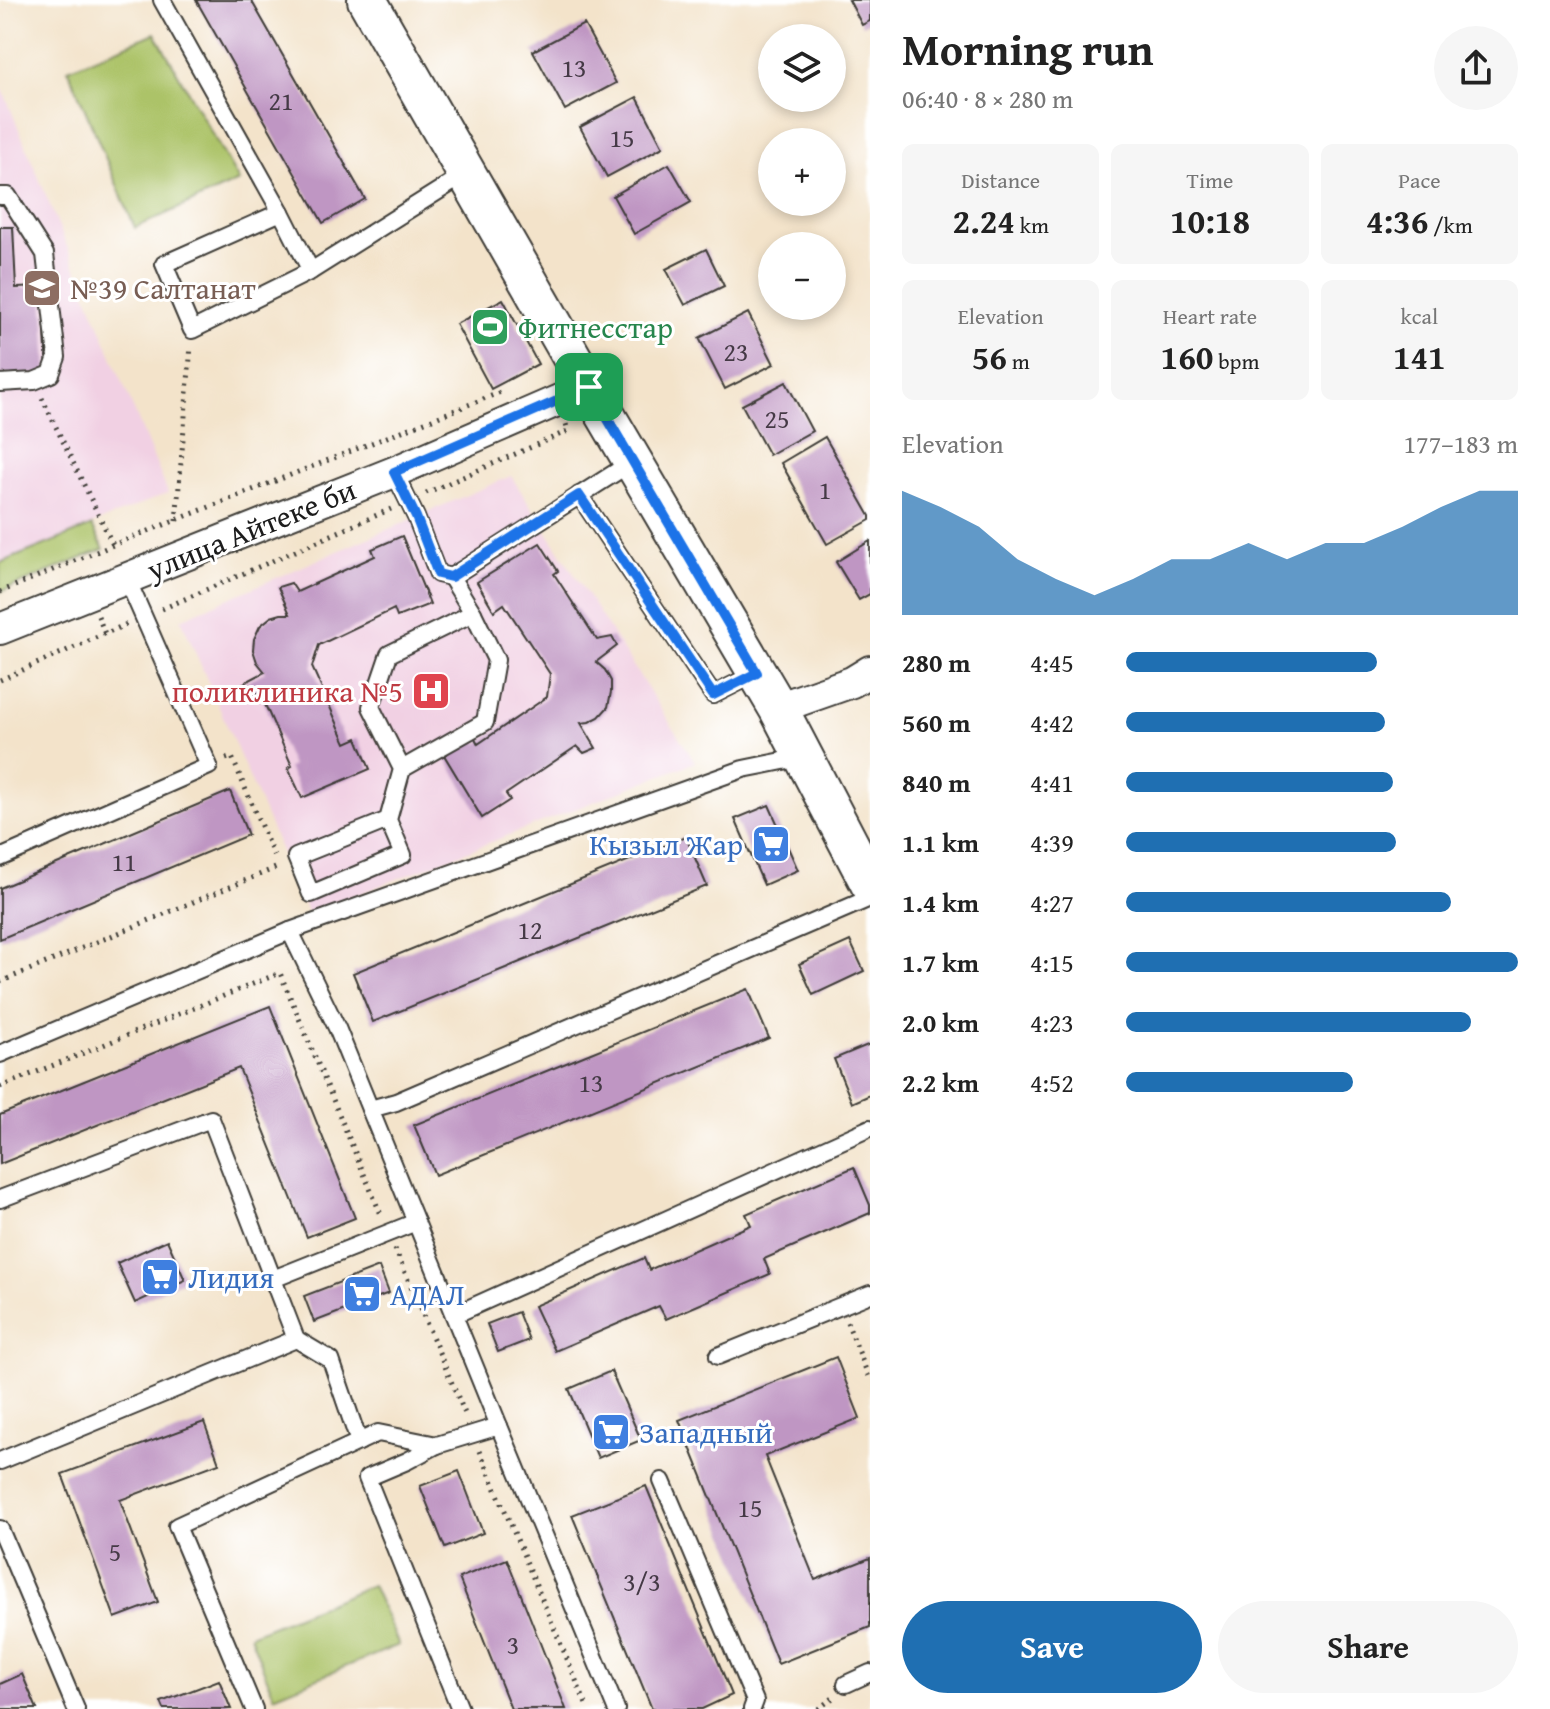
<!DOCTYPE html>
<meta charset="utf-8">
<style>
body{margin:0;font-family:"Gentium Book Plus",serif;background:#f6f6f6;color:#222;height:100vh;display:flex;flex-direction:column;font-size:30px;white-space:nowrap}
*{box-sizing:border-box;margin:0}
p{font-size:26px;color:#767676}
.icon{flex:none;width:44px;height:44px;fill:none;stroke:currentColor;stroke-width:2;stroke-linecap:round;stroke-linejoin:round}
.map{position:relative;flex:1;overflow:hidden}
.side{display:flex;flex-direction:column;background:#fff;width:680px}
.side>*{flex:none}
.controls{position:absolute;left:758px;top:24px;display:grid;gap:16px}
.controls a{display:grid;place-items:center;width:88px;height:88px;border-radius:50%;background:#fff;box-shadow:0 4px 12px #0003;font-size:40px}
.pin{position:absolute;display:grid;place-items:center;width:68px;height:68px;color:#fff;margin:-34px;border-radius:16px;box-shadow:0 4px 12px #0006}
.round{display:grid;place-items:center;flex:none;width:84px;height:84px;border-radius:42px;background:#f6f6f6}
.head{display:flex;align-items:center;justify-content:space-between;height:136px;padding:0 32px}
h1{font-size:44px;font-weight:600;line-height:60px}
.stats{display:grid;grid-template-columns:repeat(3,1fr);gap:12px;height:136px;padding:8px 32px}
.stats div{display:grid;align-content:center;border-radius:12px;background:#f6f6f6;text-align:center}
.stats b{font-size:34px;font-weight:600}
.stats small{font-size:22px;font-weight:400}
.stats p{font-size:22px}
.chart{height:224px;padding:16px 32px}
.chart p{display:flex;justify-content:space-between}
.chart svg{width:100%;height:144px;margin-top:8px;fill:#1f6fb2;opacity:.7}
.button{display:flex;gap:16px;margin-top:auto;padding:16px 32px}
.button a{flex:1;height:92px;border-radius:48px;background:#1f6fb2;color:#fff;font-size:32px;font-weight:600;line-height:92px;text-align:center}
.button a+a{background:#f6f6f6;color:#222}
ul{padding:0 32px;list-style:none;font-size:26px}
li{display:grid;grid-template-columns:128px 96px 1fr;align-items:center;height:60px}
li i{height:20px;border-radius:10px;background:#1f6fb2}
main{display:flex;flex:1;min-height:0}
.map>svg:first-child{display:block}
.built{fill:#f1d0e3}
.green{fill:#acc367;stroke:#647042;stroke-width:2}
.building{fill:#bf96c3}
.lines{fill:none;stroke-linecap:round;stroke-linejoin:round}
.service-casing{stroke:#3c3a36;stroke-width:20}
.minor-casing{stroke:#3c3a36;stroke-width:34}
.tertiary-casing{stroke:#3c3a36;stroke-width:42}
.path{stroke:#3c3a36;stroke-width:5;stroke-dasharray:2 6;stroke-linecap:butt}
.service{stroke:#fff;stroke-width:16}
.minor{stroke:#fff;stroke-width:30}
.tertiary{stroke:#fff;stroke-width:38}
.route-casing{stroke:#fff;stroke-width:16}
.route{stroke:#1a73e8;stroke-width:10}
.labels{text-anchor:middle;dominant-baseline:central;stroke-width:6;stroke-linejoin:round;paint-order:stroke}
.number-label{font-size:26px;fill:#453a46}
.education-label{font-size:30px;fill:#785e54;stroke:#fff;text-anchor:start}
.leisure-label{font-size:30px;fill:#27864d;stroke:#fff;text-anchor:start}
.street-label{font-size:30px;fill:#1c1c1c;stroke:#fff}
.health-label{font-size:30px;fill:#be3a42;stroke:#fff;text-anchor:end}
.shop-label{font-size:30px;fill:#366cbe;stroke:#fff;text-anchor:start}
</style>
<main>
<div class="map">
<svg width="870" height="1709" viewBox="0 0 870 1709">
<rect width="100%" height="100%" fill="#fff"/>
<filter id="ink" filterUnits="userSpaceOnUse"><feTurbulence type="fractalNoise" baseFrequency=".0125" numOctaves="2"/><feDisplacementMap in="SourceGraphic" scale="16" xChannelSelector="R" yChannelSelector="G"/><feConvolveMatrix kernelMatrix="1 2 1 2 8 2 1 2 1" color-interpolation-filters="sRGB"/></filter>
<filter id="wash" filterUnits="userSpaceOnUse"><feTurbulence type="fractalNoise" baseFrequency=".006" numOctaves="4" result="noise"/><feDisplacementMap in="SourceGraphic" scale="32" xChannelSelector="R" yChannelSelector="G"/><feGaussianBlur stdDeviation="1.8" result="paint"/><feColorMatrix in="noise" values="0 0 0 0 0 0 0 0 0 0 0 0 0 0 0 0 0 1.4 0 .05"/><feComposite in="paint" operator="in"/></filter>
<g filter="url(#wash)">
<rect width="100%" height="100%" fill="#f3e3ca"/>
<g class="built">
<path d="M0,83L168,493L0,563Z"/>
<path d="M511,476L695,762L308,914L181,619Z"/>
</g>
<g class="green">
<path d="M155,33L239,181L135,228L68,69Z"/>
<path d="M92,526L104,549L0,592V563Z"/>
<path d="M372,1585L399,1645L274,1696L250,1635Z"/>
</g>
<g id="blocks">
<g class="building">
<path d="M196,0H251L365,199L323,223Z"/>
<path d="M849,0H870V21L862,25Z"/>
<path d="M584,24L616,83L565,110L533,51Z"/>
<path d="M637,97L663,147L607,177L580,127Z"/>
<path d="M669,164L691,202L634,234L613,196Z"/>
<path d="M0,227H13L16,288L43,287L47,373L0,375Z"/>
<path d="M706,249L724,286L685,305L666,269Z"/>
<path d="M503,299L538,364L491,389L456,324Z"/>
<path d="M748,313L774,364L725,389L699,338Z"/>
<path d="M786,382L812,431L769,455L742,405Z"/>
<path d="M825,437L870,516V520L827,544L781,463Z"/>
<path d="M402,536L430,604L397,617L394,609L319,645L312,667L346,743L357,738L370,769L302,798L288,768L292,766L260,693L245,694L242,684L265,672L257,662L253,650L254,639L260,626L271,617L281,614H290L278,587L291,583L297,592L375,556L372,549Z"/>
<path d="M870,541V594L859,600L836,562Z"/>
<path d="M540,543L558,571L554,574L597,640L612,637L617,646L596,662L605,670L611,681V692L608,707L599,717L589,722L581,723L596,748L584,753L577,746L506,794L510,800L482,818L444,755L474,736L478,744L547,697L550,674L504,604L494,611L477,582Z"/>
<path d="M230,791L248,835L0,939V888Z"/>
<path d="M769,805L798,870L764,885L735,819Z"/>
<path d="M686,837L707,886L373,1022L353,973Z"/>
<path d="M850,941L864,971L813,995L799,964Z"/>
<path d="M748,989L769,1038L435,1175L414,1125Z"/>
<path d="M270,1006L355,1218L307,1237L239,1068L0,1164V1115Z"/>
<path d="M870,1044V1095L852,1103L834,1059Z"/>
<path d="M854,1167L870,1205V1213L764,1259L770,1274L666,1319L659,1306L555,1351L534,1306L644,1258L649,1270L751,1225L746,1214Z"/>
<path d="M167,1240L185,1280L135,1303L117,1263Z"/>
<path d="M379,1267L389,1293L314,1322L304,1296Z"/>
<path d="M518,1312L529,1340L498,1352L487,1324Z"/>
<path d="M836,1357L860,1418L765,1456L815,1580L870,1558V1627L778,1664L679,1420Z"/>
<path d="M611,1371L641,1440L598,1458L569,1389Z"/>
<path d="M204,1422L219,1463L120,1500L158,1602L115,1618L62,1474Z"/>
<path d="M459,1471L483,1533L445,1548L420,1486Z"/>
<path d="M646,1486L732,1695L702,1709H652L572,1515Z"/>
<path d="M507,1559L566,1709H511L459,1578Z"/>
<path d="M22,1674L37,1709H0V1684Z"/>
<path d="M219,1680L231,1709H164L161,1702Z"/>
</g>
</g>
</g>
<g filter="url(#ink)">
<use href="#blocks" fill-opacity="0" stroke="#3c3a36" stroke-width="2"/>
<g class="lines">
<defs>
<g id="service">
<path d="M162,0L281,212L311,271"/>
<path d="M0,196H8L45,254L57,357L51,374L34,381L0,383"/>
<path d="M281,212L164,264L192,330L311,271L467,173"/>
<path d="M394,472L416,517L438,574L451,577"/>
<path d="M579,495L713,695L757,673"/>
<path d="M402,769L485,722L496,660L473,613"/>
<path d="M388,820L403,855L311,894L296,857L388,820L402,769L371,707L389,654L473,613L451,577L632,462"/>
<path d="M0,858L209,766L127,579"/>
<path d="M290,931L337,1028L499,1426"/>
<path d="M0,1054L290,931L743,769L803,757"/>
<path d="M370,1109L396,1102L870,898"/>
<path d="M0,1199L211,1119L296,1339"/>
<path d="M273,1279L416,1222"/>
<path d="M454,1315L870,1128"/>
<path d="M718,1356L870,1294"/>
<path d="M437,1445L407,1461L367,1478L460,1709"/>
<path d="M0,1461L296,1339L331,1360L359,1442"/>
<path d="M662,1481L755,1701L752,1709"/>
<path d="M0,1529L76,1709"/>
<path d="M846,1684L870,1673"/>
<path d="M254,1709L177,1526L378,1433L437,1445L499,1426L616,1709"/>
</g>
<g id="minor">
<path d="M0,629L394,472L589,387"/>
<path d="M778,708L852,682L870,671"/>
</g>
<path id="tertiary" d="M367,0L589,387L778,708L870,884"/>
</defs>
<use href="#service" class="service-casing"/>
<use href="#minor" class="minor-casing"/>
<use href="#tertiary" class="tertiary-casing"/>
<g class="path">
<path d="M42,398L113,545"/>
<path d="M426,493L568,431L566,424"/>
<path d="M176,521L191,346"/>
<path d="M0,592L113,545L501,392"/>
<path d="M162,609L391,509"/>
<path d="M98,616L105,634"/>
<path d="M0,680L127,624"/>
<path d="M226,759L232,757L275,859"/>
<path d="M0,982L278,867"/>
<path d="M0,1087L280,973L382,1217"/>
<path d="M395,1249L466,1416"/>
<path d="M847,1322L870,1380"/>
<path d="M480,1451L588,1709"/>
<path d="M818,1709L833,1698"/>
</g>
<use href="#service" class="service"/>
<use href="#minor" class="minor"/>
<use href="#tertiary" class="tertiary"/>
</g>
</g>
<g class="lines" filter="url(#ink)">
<defs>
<path id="route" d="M589,387L757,673L713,695L579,495L451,577L438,574L416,517L394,472Z"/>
</defs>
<use href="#route" class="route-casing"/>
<use href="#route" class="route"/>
</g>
<defs>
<symbol id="school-square" viewBox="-11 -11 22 22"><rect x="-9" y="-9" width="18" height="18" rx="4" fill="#8d6e63" stroke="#fff"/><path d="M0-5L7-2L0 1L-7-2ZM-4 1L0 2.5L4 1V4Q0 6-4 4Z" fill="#fff"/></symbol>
<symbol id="stadium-square" viewBox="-11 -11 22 22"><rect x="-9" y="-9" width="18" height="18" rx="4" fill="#2e9e5b" stroke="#fff"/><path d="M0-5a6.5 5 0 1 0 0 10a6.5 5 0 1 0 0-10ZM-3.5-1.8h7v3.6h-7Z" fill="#fff"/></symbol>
<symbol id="hospital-square" viewBox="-11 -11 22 22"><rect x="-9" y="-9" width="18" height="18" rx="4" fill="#e0444e" stroke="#fff"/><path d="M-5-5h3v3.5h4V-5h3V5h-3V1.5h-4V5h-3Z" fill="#fff"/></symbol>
<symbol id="supermarket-square" viewBox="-11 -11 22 22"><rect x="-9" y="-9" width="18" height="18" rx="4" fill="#3f7fe0" stroke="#fff"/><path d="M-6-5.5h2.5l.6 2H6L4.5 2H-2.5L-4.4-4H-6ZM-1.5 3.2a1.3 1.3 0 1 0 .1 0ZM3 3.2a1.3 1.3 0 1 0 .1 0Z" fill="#fff"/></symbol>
</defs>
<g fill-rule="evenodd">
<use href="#school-square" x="20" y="266" width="44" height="44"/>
<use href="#stadium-square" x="468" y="305" width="44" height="44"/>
<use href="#hospital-square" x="409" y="669" width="44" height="44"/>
<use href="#supermarket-square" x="749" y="822" width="44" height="44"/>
<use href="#supermarket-square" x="138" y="1255" width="44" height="44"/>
<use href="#supermarket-square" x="340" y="1272" width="44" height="44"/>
<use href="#supermarket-square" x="589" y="1410" width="44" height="44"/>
</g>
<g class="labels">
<g class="number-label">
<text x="574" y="67">13</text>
<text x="281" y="100">21</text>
<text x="622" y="137">15</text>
<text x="736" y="351">23</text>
<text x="777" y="418">25</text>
<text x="825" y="489">1</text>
<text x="124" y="861">11</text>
<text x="530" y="929">12</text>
<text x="591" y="1082">13</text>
<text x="750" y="1507">15</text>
<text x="115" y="1551">5</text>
<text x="642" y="1581">3/3</text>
<text x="513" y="1644">3</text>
</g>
<g class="education-label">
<text x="70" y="288">№39 Салтанат</text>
</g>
<g class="leisure-label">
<text x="518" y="327">Фитнесстар</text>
</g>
<g class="street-label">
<text transform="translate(251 529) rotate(-22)">улица Айтеке би</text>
</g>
<g class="health-label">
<text x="403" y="691">поликлиника №5</text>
</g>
<g class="shop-label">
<text x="743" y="844" text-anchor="end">Кызыл Жар</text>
<text x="188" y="1277">Лидия</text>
<text x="390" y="1294">АДАЛ</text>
<text x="639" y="1432">Западный</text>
</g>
</g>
</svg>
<div class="controls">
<a><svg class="icon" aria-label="layers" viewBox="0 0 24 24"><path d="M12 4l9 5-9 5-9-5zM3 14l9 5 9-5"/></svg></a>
<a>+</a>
<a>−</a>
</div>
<div class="pin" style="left:589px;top:387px;background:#1e9e55"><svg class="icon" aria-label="arrive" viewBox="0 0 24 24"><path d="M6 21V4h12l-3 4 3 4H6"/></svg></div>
</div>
<section class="side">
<div class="head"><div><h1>Morning run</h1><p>06:40 · 8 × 280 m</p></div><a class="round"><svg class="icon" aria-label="share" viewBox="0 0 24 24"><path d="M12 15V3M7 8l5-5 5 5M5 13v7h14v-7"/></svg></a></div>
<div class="stats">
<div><p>Distance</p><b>2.24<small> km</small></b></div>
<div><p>Time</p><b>10:18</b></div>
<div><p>Pace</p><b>4:36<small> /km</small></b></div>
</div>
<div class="stats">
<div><p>Elevation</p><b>56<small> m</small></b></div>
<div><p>Heart rate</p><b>160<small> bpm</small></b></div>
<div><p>kcal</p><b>141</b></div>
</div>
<div class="chart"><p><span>Elevation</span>177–183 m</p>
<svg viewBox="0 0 160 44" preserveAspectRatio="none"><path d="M0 44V6L10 11L20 17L30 27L40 33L50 38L60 33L70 27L80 27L90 22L100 27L110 22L120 22L130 17L140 11L150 6L160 6V44z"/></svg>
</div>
<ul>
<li><b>280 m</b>4:45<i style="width:64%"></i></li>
<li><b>560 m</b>4:42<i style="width:66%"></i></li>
<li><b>840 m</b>4:41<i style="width:68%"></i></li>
<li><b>1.1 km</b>4:39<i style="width:69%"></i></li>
<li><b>1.4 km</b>4:27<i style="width:83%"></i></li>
<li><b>1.7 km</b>4:15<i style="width:100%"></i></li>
<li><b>2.0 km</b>4:23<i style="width:88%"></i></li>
<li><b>2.2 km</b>4:52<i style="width:58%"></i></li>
</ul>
<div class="button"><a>Save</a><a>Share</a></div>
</section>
</main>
